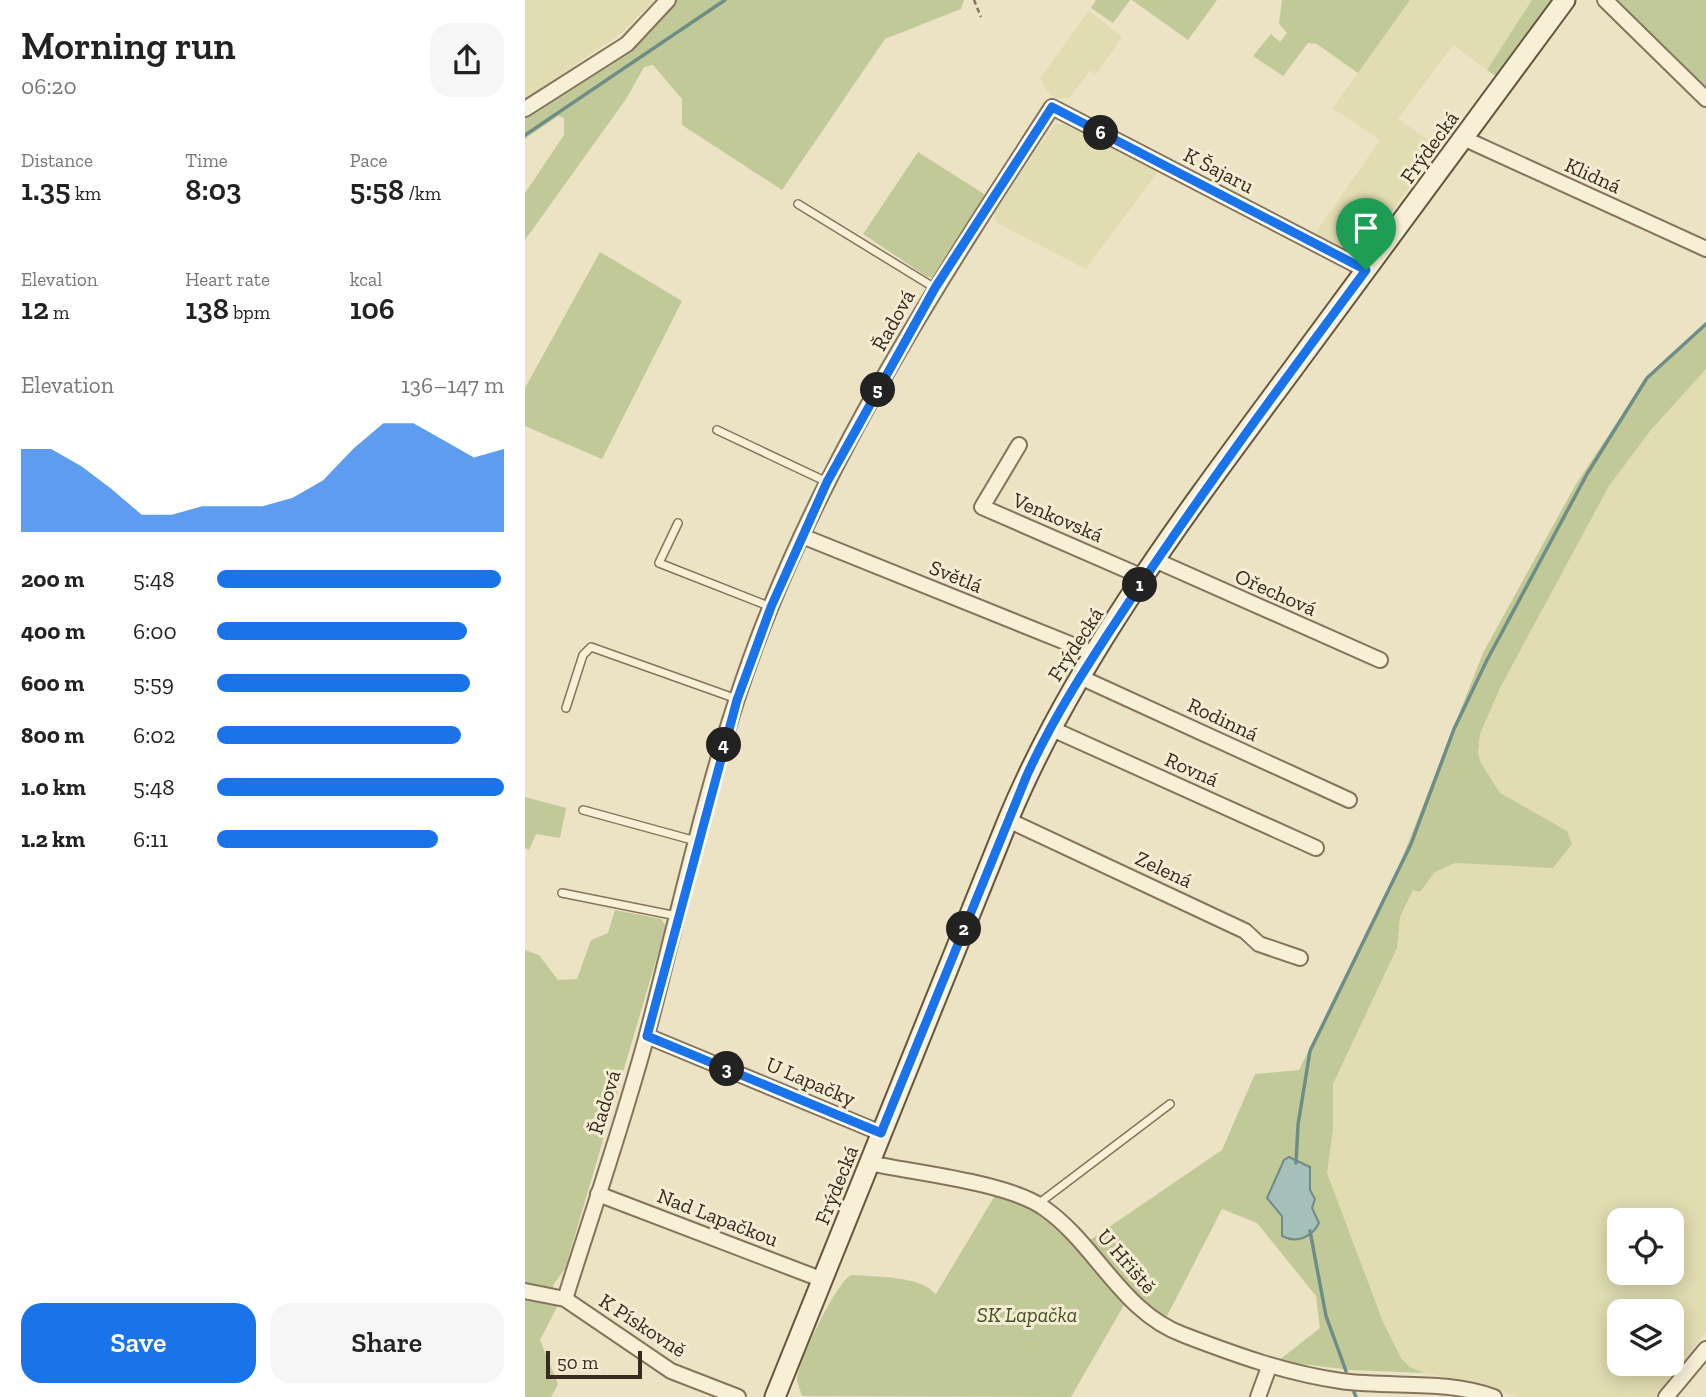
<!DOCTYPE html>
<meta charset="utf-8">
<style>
body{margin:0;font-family:"Zilla Slab",serif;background:#f6f6f6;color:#222;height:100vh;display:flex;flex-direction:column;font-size:26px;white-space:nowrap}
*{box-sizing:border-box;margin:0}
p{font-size:23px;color:#767676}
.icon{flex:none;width:38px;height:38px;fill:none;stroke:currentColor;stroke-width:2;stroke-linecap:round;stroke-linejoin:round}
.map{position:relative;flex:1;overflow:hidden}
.details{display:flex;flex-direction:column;background:#fff;width:525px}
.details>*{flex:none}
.tools{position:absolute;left:1082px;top:1208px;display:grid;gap:14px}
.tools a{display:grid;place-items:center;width:77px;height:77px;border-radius:14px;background:#fff;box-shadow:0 4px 18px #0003;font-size:35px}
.scale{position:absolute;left:21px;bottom:18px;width:96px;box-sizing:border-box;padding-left:7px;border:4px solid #362b1e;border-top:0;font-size:19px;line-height:24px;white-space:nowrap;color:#362b1e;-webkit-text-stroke:5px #f4ecd3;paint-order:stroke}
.pin{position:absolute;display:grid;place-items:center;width:60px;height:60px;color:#fff;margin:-72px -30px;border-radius:50% 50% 50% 0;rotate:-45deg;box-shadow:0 0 7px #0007}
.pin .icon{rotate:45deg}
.km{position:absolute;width:35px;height:35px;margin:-18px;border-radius:50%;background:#222;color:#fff;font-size:19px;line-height:35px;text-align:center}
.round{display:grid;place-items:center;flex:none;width:74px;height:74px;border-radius:21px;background:#f6f6f6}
.headline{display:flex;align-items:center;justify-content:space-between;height:119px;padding:0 21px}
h1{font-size:38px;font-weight:600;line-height:52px}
.figures{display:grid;grid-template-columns:repeat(3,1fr);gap:10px;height:119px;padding:7px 21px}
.figures div{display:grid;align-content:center}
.figures b{font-size:30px;font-weight:600}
.figures small{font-size:19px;font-weight:400}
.figures p{font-size:19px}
.chart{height:196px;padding:14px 21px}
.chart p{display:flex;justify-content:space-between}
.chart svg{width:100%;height:126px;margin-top:7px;fill:#1a73e8;opacity:.7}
.cta{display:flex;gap:14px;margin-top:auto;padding:14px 21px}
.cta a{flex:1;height:80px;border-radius:21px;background:#1a73e8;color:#fff;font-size:28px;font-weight:600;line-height:80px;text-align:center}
.cta a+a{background:#f6f6f6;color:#222}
ul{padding:0 21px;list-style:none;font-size:23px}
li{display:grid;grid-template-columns:112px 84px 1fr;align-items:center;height:52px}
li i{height:18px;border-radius:9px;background:#1a73e8}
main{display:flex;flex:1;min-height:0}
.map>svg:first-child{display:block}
.farmland{fill:#e1dcb1;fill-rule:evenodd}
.green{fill:#c1c998}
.water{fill:#a5bfb9;stroke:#6d8d86;stroke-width:2}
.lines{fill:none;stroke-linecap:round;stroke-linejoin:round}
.stream{stroke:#6d8d86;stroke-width:3.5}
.lane-casing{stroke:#85745b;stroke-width:10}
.street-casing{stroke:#85745b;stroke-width:18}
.secondary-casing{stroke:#67553e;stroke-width:23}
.path{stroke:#85745b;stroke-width:2.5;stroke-dasharray:5 3.5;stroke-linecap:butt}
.lane{stroke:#f7efd6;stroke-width:7}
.street{stroke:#f7efd6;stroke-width:14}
.secondary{stroke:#f7efd6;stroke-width:19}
.route-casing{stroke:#fff;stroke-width:14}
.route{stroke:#1a73e8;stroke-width:9}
.labels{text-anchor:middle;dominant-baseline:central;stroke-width:6;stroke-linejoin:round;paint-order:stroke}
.street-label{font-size:21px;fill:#362b1e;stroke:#f4ecd3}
.park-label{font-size:21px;font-style:italic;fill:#445126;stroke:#f4ecd3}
</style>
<main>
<section class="details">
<div class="headline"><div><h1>Morning run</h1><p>06:20</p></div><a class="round"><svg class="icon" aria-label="share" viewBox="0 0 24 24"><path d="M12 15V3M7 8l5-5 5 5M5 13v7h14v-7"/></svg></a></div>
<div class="figures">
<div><p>Distance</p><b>1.35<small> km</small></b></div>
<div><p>Time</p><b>8:03</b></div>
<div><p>Pace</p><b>5:58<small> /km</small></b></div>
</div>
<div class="figures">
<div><p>Elevation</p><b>12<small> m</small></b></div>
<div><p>Heart rate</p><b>138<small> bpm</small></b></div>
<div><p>kcal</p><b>106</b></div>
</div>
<div class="chart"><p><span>Elevation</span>136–147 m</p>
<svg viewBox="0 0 160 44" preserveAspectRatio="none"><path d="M0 44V15L10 15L20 21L30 29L40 38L50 38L60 35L70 35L80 35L90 32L100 26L110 15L120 6L130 6L140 12L150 18L160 15V44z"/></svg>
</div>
<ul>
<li><b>200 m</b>5:48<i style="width:99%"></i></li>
<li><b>400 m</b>6:00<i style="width:87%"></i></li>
<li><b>600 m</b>5:59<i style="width:88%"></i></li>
<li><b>800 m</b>6:02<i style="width:85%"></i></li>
<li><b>1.0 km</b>5:48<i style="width:100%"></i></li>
<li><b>1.2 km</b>6:11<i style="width:77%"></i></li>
</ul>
<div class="cta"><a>Save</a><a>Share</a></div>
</section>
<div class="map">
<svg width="1181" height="1397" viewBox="0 0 1181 1397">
<rect width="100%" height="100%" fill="#ece2c4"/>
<g class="farmland">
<path d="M0,0H129L98,32L0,99Z"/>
<path d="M885,0H1007L962,70L928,45L873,119L912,146L836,256L790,234L855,140L808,108Z"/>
<path d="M564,11L597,37L571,74L565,70L544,98H529L519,87L516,77Z"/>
<path d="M530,124H538L633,171L561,269L472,223L468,212Z"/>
<path d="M1181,369V1332L1129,1397H994L958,1385L890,1371L876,1358L858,1322L802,1173L808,1129V1084L872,948L875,917L888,890L895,892L910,872L930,863L1028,868L1047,844L975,793L956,763L953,753L955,734L975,688L1084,486L1125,431ZM1094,1220H1146V1272H1094ZM1094,1311H1146V1363H1094Z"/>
</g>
<g class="green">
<path d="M149,0H439L436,9L360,39L257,190L157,125V99L128,65L119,67L101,99L0,240V193L39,135V118L33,116L0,139V114Z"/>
<path d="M571,0H605L588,23L566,8Z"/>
<path d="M607,0H692L663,40Z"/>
<path d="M757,0H885L833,73L792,44L783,43L758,76L728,56L746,34L755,42L762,33L754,24Z"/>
<path d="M1007,0H1027L972,77L962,70Z"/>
<path d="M1092,0H1181V91Z"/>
<path d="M393,152L462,196L408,278L401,276L338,234Z"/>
<path d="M75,252L157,301L77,459L0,426V388Z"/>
<path d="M1181,323V369L1125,431L1084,486L975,688L955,734L953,753L956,763L975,793L1042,831L1047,844L1028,868L930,863L910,872L895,892L888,890L875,917L872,948L808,1084V1129L802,1173L858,1322L876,1358L885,1367L899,1373L826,1370L753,1361L795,1328L791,1296L732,1223L697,1209L641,1318L616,1300L565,1240L697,1150L730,1074L774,1070L869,879L958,653L1051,484L1117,385Z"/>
<path d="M0,797L41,808L35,838L11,834L4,850L0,848Z"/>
<path d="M90,910L136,919L141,926L40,1269L28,1285L33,1305L15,1340L33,1384L26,1397H0V950L14,955L33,980L52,979L66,940L83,933Z"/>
<path d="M472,1192L518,1215L552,1247L599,1305L546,1397L277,1396C276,1391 272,1384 272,1379C274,1361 310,1284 326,1275C351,1277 393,1275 411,1294Z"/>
</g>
<path class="water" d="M764,1157L785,1167V1190L790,1199L787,1208L794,1223C787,1237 772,1244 757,1236V1216L742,1198L759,1160Z"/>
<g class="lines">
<g class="stream">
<path d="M0,135L200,0"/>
<path d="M771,1163L773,1125L785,1051L886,844L929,729L962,660L1062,474L1122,378L1181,324"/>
<path d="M785,1231L801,1316L821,1371"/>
<path d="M829,1392L831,1397"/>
</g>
<defs>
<g id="lane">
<path d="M273,204L410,288"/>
<path d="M192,430L302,482"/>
<path d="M153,523L134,563L246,607"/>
<path d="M41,708L58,655L66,647L212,699"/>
<path d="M58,810L171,841"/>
<path d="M37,893L152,916"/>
<path d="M513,1204L645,1104"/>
</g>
<g id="street">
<path d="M1080,0L1181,99"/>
<path d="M0,109L102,44L143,0"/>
<path d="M938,138L1181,249"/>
<path d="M494,445L457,507L620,578"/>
<path d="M277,536L570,654"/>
<path d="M632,561L855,660"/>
<path d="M555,677L824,800"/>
<path d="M525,728L791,848"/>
<path d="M483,820L720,931L734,944L775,958"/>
<path d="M122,1036L356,1133"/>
<path d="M344,1163C390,1173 482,1182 519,1208C571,1244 597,1313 659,1335C711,1355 761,1373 816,1381C868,1388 919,1379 969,1397"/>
<path d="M73,1194L298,1280"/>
<path d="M0,1291L40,1299L146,1371L213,1397"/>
<path d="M40,1299C68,1210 99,1121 123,1031C160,889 190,742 246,606C318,429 423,267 527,107L841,270"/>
<path d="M733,1397L744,1367"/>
<path d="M1141,1397L1181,1349"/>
</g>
<path id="secondary" d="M250,1397L483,820C550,659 664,509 767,370C859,247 949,123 1040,0"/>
</defs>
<use href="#lane" class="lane-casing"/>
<use href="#street" class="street-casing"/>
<use href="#secondary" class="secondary-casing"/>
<path class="path" d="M449,0L456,17"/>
<use href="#lane" class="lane"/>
<use href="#street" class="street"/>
<use href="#secondary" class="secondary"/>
</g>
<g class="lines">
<defs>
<path id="route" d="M527,107L841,270C762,377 683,483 610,593C571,652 531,711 502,775L356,1133L122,1036L212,700L246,607L302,482L410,288Z"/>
</defs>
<use href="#route" class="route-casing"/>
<use href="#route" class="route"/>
</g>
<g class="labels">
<g class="street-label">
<text transform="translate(904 147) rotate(-54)">Frýdecká</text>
<text transform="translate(694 170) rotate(27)">K Šajaru</text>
<text transform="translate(1068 175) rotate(24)">Klidná</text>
<text transform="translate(368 320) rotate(-61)">Řadová</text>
<text transform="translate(533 517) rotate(23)">Venkovská</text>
<text transform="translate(431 576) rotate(22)">Světlá</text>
<text transform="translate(751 592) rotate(24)">Ořechová</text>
<text transform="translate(550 644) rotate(-57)">Frýdecká</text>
<text transform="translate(698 719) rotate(25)">Rodinná</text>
<text transform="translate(667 769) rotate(24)">Rovná</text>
<text transform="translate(639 869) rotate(25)">Zelená</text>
<text transform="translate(286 1081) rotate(23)">U Lapačky</text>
<text transform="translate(79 1102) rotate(-73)">Řadová</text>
<text transform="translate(311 1185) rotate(-68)">Frýdecká</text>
<text transform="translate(193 1217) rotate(21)">Nad Lapačkou</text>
<text transform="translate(602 1261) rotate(49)">U Hřiště</text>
<text transform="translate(118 1325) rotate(33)">K Pískovně</text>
</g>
<g class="park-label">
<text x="502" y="1314">SK Lapačka</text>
</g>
</g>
</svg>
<div class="tools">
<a><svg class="icon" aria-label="locate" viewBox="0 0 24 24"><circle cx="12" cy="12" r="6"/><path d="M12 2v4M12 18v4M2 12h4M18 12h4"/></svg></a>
<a><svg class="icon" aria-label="layers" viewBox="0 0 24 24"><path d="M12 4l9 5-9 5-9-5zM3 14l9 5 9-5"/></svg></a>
</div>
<div class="scale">50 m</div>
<div class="pin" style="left:841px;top:270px;background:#1e9e55"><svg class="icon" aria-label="arrive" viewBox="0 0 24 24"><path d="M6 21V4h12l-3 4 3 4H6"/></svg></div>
<b class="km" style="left:615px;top:585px">1</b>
<b class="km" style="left:439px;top:929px">2</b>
<b class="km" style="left:202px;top:1069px">3</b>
<b class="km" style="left:199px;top:745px">4</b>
<b class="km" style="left:353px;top:390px">5</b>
<b class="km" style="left:576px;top:133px">6</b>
</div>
</main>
